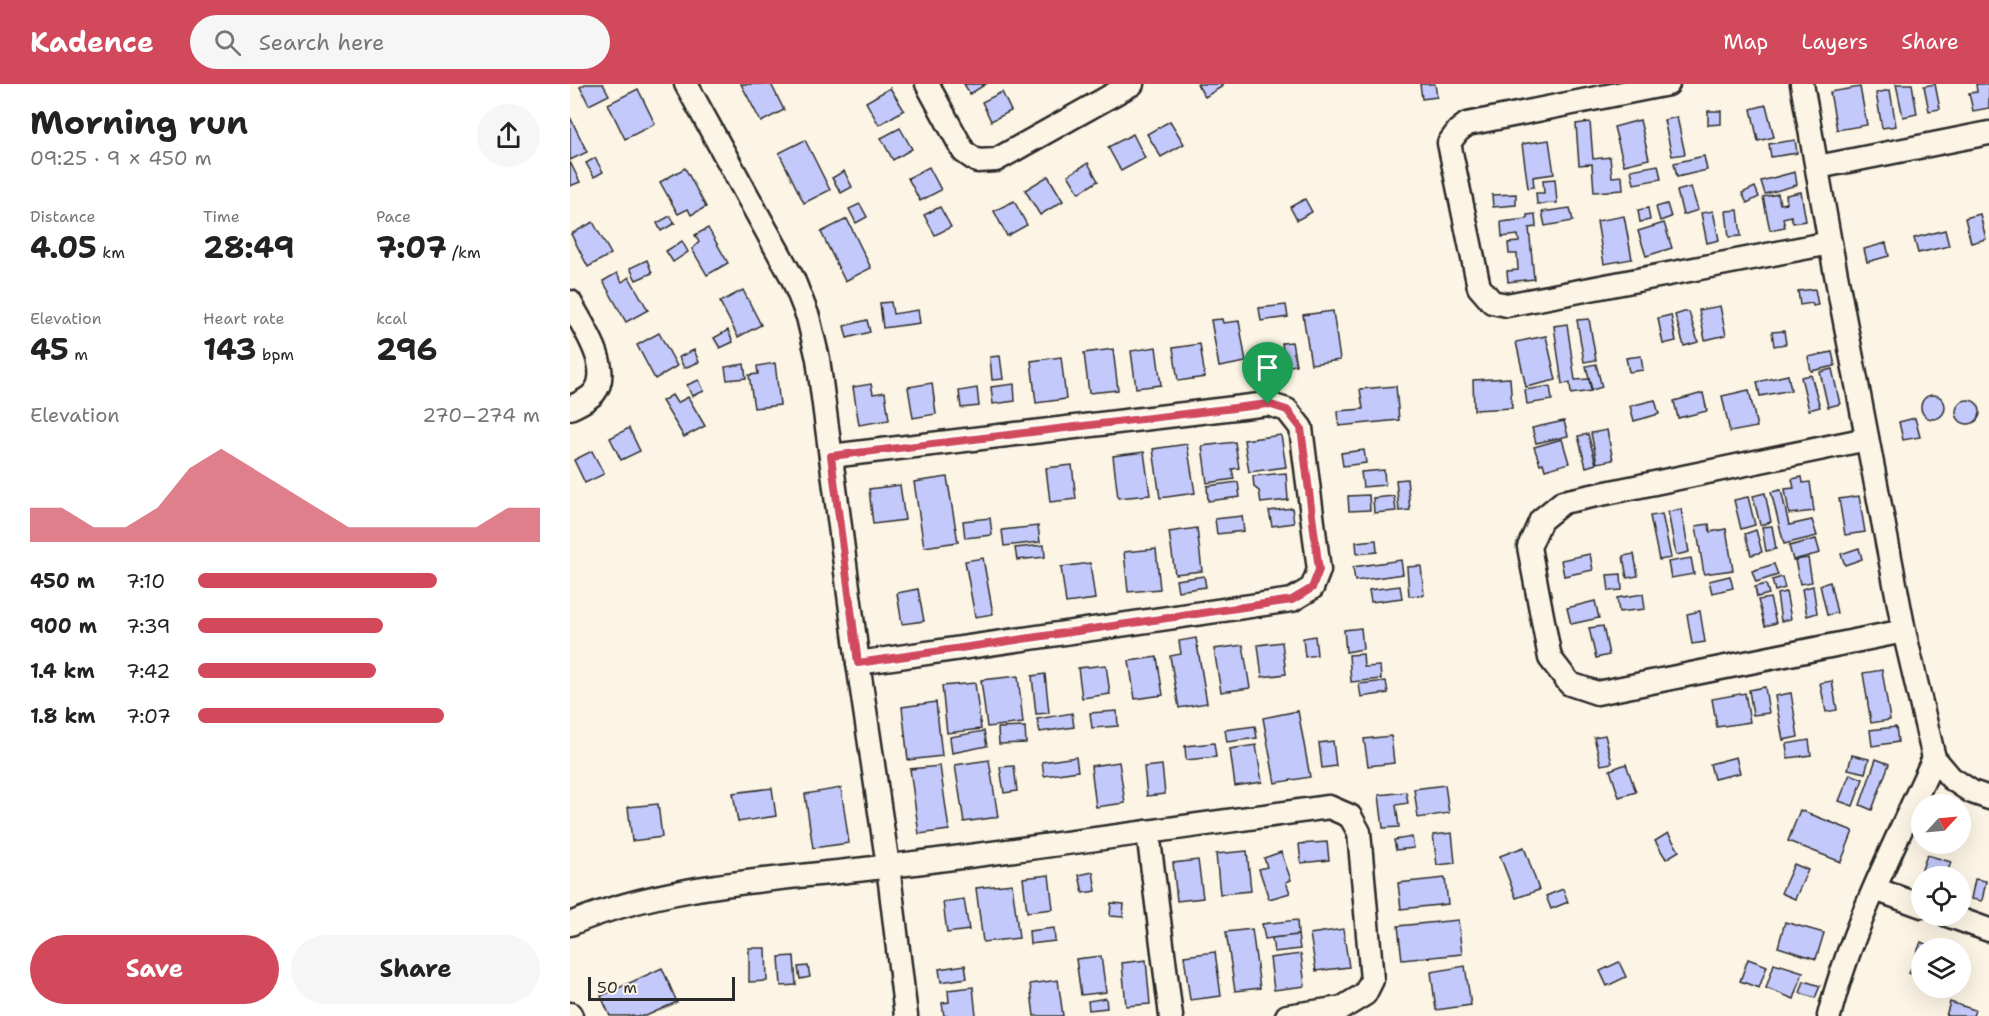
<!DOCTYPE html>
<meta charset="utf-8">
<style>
body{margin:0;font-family:"Shantell Sans",sans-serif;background:#f6f6f6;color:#222;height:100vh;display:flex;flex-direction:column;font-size:22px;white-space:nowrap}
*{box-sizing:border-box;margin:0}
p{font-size:20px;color:#767676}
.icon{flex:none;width:33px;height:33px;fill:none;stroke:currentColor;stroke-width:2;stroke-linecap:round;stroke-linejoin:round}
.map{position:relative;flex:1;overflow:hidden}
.sheet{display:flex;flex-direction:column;background:#fff;width:570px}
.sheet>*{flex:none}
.needle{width:39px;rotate:64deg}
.controls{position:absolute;left:1341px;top:710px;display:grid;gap:12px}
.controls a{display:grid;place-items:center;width:60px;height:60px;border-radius:50%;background:#fff;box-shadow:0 6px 24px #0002;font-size:30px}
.scale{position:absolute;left:18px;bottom:15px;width:147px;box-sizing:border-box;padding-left:6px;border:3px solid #2b2b2b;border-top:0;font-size:16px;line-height:21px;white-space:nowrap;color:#2b2b2b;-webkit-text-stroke:4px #fcf5e5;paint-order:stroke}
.pin{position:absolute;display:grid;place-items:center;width:51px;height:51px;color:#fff;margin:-62px -26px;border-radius:50% 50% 50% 0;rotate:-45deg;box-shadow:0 0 6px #0007}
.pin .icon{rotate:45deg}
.round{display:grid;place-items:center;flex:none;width:63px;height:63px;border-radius:32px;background:#f6f6f6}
.summary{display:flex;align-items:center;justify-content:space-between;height:102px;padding:0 30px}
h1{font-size:33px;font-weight:700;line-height:45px}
.figures{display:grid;grid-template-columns:repeat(3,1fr);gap:9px;height:102px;padding:6px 30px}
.figures div{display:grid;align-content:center}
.figures b{font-size:30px;font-weight:700}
.figures small{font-size:16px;font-weight:400}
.figures p{font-size:16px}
.chart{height:168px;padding:12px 30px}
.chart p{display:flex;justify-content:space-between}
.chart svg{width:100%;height:108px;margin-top:6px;fill:#d1495b;opacity:.7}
.cta{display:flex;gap:12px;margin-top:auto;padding:12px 30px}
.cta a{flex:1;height:69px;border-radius:36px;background:#d1495b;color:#fff;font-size:24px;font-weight:700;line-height:69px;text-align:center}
.cta a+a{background:#f6f6f6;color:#222}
ul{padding:0 30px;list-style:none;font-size:20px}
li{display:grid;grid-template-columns:96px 72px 1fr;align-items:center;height:45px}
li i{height:15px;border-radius:8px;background:#d1495b}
header{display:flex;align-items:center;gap:36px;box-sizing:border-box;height:84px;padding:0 30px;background:#d1495b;color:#fff}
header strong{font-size:28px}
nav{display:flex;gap:33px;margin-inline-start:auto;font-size:21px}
.search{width:420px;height:54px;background:#f6f6f6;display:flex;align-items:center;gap:15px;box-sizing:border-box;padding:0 21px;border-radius:33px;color:#767676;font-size:22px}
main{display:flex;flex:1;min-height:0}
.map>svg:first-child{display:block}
.building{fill:#c3c9fb;stroke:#2b2b2b;stroke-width:1.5}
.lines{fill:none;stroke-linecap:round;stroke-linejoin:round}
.minor-casing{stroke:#2b2b2b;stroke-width:27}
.minor{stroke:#fcf5e5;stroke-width:22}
.route-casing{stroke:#fff;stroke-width:12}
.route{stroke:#d1495b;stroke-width:8}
</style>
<header>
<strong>Kadence</strong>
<div class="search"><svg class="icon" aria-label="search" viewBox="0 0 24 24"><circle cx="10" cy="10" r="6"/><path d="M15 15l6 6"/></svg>Search here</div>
<nav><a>Map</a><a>Layers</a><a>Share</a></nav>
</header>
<main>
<section class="sheet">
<div class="summary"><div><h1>Morning run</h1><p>09:25 · 9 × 450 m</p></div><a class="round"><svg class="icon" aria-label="share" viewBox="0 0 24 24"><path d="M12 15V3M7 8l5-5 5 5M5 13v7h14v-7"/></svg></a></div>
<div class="figures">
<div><p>Distance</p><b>4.05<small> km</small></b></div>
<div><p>Time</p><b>28:49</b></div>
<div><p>Pace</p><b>7:07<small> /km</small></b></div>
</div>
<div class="figures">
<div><p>Elevation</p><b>45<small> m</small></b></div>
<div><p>Heart rate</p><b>143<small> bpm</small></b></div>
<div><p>kcal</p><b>296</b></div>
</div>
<div class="chart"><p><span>Elevation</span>270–274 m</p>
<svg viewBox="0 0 160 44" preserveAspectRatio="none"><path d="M0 44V30L10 30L20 38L30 38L40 30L50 14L60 6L70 14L80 22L90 30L100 38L110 38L120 38L130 38L140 38L150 30L160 30V44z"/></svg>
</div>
<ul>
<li><b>450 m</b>7:10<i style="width:70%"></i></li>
<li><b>900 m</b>7:39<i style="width:54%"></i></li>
<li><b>1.4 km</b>7:42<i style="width:52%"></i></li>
<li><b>1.8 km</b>7:07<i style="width:72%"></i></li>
</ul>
<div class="cta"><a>Save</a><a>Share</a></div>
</section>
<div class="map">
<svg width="1419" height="932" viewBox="0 0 1419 932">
<rect width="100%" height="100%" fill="#fcf5e5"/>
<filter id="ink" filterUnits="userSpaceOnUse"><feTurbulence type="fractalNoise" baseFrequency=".0167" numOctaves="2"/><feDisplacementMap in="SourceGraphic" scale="12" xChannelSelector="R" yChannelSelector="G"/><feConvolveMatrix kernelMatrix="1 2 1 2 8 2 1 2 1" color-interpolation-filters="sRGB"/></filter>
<g filter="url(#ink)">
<g class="building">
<path d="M15,0H33L39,11L19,21L10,3Z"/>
<path d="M171,0H201L214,26L191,38Z"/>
<path d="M394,0H416L400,10Z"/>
<path d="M627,0H652L653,2L635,13Z"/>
<path d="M850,0H865L867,13L852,15Z"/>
<path d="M1326,0H1342L1347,30L1333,33Z"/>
<path d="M1365,0L1370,25L1359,27L1354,2Z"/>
<path d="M1406,0H1419V24L1403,27L1399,9L1407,8Z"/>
<path d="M1290,3L1297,41L1267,46L1260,8Z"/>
<path d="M320,4L334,26L309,41L296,18Z"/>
<path d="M68,5L85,40L55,55L38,20Z"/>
<path d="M1320,6L1326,42L1312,44L1306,9Z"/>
<path d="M432,8L441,27L421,37L412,18Z"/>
<path d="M1196,21L1204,53L1188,57L1181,25Z"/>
<path d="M1138,27H1151V40L1138,41Z"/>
<path d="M0,33L17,68L0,76Z"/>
<path d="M1107,33L1115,70L1102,72L1094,36Z"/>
<path d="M1070,36L1079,75L1054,81L1044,43Z"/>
<path d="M600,37L614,60L591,73L577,50Z"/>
<path d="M1020,38L1023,75L1040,73L1042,93L1052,92L1053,106L1024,108L1022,80L1009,81L1006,40Z"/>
<path d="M330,44L342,65L323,76L311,54Z"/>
<path d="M563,50L575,74L551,87L538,63Z"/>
<path d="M235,56L260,106L234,119L209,69Z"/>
<path d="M979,56L984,90L963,93L964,103L958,104L952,60Z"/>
<path d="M1225,56L1227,69L1201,73L1199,60Z"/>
<path d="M1134,72L1137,86L1107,93L1104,79Z"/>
<path d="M25,74L33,88L24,93L16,79Z"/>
<path d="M0,78L10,98L0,102Z"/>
<path d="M518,79L528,97L509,109L498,91Z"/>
<path d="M1088,81L1091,95L1064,100L1061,86Z"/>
<path d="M359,83L371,106L350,117L338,94Z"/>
<path d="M115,84L136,123L121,131L118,125L108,130L90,98Z"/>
<path d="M274,87L282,103L271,109L262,94Z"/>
<path d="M1225,88L1227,101L1195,110L1191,97Z"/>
<path d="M478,92L493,117L470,131L455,106Z"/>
<path d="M985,95L987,119L967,120L966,109H974L973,96Z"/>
<path d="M1121,103L1128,126L1113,131L1107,107Z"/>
<path d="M1185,103L1189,113L1177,119L1172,109Z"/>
<path d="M1231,108L1236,137L1223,139L1221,132L1213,134L1215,143L1200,146L1193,113L1208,110L1210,120L1217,119L1216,111Z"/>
<path d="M946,110V121L923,123L922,111Z"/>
<path d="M735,115L742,128L727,136L720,123Z"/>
<path d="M444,117L457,141L437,152L424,127Z"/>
<path d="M290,120L297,133L286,139L279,125Z"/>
<path d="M1097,120L1101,133L1090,137L1086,123Z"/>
<path d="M370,123L381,143L365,151L354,131Z"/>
<path d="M1000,124L1003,137L975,142L972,128Z"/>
<path d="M1078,124L1080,136L1070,138L1068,126Z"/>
<path d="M1168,126L1171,152L1159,153L1156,127Z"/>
<path d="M1143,127L1149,156L1137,159L1131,129Z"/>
<path d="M965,130L966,143L959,144L964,195L938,198L937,187L948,186L947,170H939L938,159L949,158L948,151L932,153L931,138L957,135V131Z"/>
<path d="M1410,130L1416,155L1401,159L1395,134Z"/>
<path d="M100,132L105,139L91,147L87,139Z"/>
<path d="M1054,132L1062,175L1034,180L1027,137Z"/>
<path d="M277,135L301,184L275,197L251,148Z"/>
<path d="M23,138L41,170L18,183L1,150Z"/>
<path d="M1094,139L1102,164L1076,172L1068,147Z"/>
<path d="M138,144L158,179L137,191L122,165L129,158L125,151Z"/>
<path d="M1375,146L1379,162L1348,169L1344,154Z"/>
<path d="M112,157L118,168L103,178L96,167Z"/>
<path d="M1316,159L1319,172L1297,178L1294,165Z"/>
<path d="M77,176L82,189L66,196L60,184Z"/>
<path d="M47,189L52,198L59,193L78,226L56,238L33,197Z"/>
<path d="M1245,205L1248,221L1243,222L1242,219L1230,221L1228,207Z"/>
<path d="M173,206L191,241L168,253L150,218Z"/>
<path d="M321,218L323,230L348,226L350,239L313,244L310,219Z"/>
<path d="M716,221L718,233L691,237L689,224Z"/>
<path d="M1150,222L1156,251L1135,256L1129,226Z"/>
<path d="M763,227L770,276L741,280L733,231Z"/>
<path d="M1114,228H1119L1128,258L1114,262L1105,231Z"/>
<path d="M1101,231L1106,257L1093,260L1088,234Z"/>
<path d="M652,235L653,239L669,237L676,278L649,283L641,236Z"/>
<path d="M1019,235L1026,276L1014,278L1007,236Z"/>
<path d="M297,236L300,248L277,254L274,242Z"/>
<path d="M997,240L1005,296L1019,295L1021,307L1001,310L1000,299L992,300L984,242Z"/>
<path d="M158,246L163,258L150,264L144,254Z"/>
<path d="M1214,247L1216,260L1204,262L1202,248Z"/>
<path d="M89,249L107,282L85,295L67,261Z"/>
<path d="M976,252L986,296L956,303L946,258Z"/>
<path d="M722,258L726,281L708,284L704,276L714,274L712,259Z"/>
<path d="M630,260L635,293L608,297L603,264Z"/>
<path d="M586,263L591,301L566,304L561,267Z"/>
<path d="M543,265L548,306L519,309L514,269Z"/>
<path d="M124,266L129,278L114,284L109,273Z"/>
<path d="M1262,268L1265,282L1241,287L1238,273Z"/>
<path d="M430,272L433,295L422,296L420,273Z"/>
<path d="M1071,272L1073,286L1059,288L1056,274Z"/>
<path d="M491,273L496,315L466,319L461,277Z"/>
<path d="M205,279L210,321L184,324L179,291L188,290L187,282Z"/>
<path d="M174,280L176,294L157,296L155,283Z"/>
<path d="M1026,280L1032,303L1022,306L1016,282Z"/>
<path d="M1262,285L1270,320L1258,323L1250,288Z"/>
<path d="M1218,291L1221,306L1190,312L1187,298Z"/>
<path d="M1241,291L1250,323L1239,326L1231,293Z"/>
<path d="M940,294L942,324L904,326L903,296Z"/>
<path d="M129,296L134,307L122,312L117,301Z"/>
<path d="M362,299L366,330L343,334L338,303Z"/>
<path d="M301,300L303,310L315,308L319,336L289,341L283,303Z"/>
<path d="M444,300L445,317L423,320L421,303Z"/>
<path d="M826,302L829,336L769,342L768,327L793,325L790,305Z"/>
<path d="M980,302L982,316L957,320L955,306Z"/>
<path d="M407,304L409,322L391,324L389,307Z"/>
<path d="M1179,306L1187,343L1160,348L1152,312Z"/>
<path d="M1133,309L1137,327L1108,334L1104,317Z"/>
<path d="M102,311L107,319L118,313L135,342L114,353L92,317Z"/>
<circle cx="1363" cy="323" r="12"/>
<path d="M1085,316L1089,330L1064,337L1060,322Z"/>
<circle cx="1398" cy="328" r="12"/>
<path d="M1345,334L1350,353L1333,356L1329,338Z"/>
<path d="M994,337L998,352L966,359L962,344Z"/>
<path d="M59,344L70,367L51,376L40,354Z"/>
<path d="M1037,346L1043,376L1027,379L1021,349Z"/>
<path d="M1018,350L1026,380L1016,383L1008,352Z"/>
<path d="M711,351L716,383L679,388L674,356Z"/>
<path d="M992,355L999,379L975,386L973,379L970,380L964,363Z"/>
<path d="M665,358L669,384L662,385L664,395L637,399L632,362Z"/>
<path d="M617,360L625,409L590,414L583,365Z"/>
<path d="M794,366L796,379L773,382L771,369Z"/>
<path d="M22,367L34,390L15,399L4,376Z"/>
<path d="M574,368L580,411L548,414L543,372Z"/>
<path d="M502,381L506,415L480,418L476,384Z"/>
<path d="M814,386L815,401L793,403L791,388Z"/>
<path d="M716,389L718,416L691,419L689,407L684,403L683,392Z"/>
<path d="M377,393L388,458L354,463L344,398Z"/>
<path d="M1232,393L1233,399L1240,398L1244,427L1219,430L1215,405L1224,404L1222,395Z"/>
<path d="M837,395L840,426L829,427L826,396Z"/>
<path d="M668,398L670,413L638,417L637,402Z"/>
<path d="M330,401L335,436L303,440L299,405Z"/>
<path d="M1211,406L1219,441L1242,436L1247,452L1214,460L1201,408Z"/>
<path d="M1195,409L1201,438L1190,441L1183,412Z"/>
<path d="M799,411L800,426L779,427L778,412Z"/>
<path d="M824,412L826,427L804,429L803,414Z"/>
<path d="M1289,412L1295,448L1275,451L1269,415Z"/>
<path d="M1178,413L1185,441L1171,445L1164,416Z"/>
<path d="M722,424L724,439L702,442L699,427Z"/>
<path d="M1111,425L1119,468L1106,471L1098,428Z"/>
<path d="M1092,430L1101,474L1089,476L1080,432Z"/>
<path d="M672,432L674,447L647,450L645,435Z"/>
<path d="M420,434L422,451L395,454L393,437Z"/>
<path d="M1139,440L1140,448L1156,445L1163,486L1134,490L1126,442Z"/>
<path d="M468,442L470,458L434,462L432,446Z"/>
<path d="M1202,442L1206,465L1196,467L1192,443Z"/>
<path d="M627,444L632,487L605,490L599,448Z"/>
<path d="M1186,446L1192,468L1181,471L1175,450Z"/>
<path d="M1246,455L1250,469L1223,476L1219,462Z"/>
<path d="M806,456L807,468L787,470L786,458Z"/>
<path d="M474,461L475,473L447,476L445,464Z"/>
<path d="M1289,464L1292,475L1275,481L1271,470Z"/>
<path d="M586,465L590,505L558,508L554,468Z"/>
<path d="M1020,470L1023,486L994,492L991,476Z"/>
<path d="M1064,470L1068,492L1057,494L1053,472Z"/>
<path d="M413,474L423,530L405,533L395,477Z"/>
<path d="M1121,474L1124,490L1101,494L1098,478Z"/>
<path d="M1238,474L1242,498L1230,500L1225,476Z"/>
<path d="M831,476L833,490L785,497L783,483Z"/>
<path d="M520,479L525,515L496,519L491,483Z"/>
<path d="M1204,480L1208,491L1186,498L1182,487Z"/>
<path d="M851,482L854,511L839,512L837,483Z"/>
<path d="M1051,490L1052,506L1039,507L1037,491Z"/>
<path d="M634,492L636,503L608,507L606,496Z"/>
<path d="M1160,492L1163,504L1142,509L1139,497Z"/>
<path d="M1212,493L1215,504L1205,507L1202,496Z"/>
<path d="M1260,498L1267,529L1257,531L1250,501Z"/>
<path d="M1196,500L1199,510L1187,513L1185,503Z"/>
<path d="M830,502L832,514L801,518L799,506Z"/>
<path d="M1243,502L1247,529L1237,532L1232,505Z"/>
<path d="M348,505L354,537L332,540L327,509Z"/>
<path d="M1216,508L1221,535L1211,537L1207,510Z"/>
<path d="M1073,510L1075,525L1049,528L1047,514Z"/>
<path d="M1200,514L1206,539L1195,542L1188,516Z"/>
<path d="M1025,517L1029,534L1001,540L997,524Z"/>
<path d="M1130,527L1135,558L1122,560L1117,530Z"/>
<path d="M1033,542L1039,571L1026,574L1019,544Z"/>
<path d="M791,544L793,565L776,568L774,546Z"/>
<path d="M745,552L747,571L735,573L733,554Z"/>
<path d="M626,554L637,619L609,624L600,572L611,570L609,557Z"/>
<path d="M712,558L716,590L692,593L688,561Z"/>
<path d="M673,561L680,604L651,608L644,565Z"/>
<path d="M793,570L794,583L810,582L811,595L781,598L779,571Z"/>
<path d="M587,573L593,611L565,615L559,577Z"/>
<path d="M536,581L540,610L512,614L508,584Z"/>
<path d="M1312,586L1320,636L1301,639L1293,589Z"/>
<path d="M475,590L479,629L466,630L462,592Z"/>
<path d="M448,592L453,639L417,643L411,596Z"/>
<path d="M816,597L818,609L791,613L789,600Z"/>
<path d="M1262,597L1267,626L1256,628L1250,599Z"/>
<path d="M405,599L411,645L377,649L372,602Z"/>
<path d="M1195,603L1199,629L1183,631L1179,606Z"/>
<path d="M1175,609L1180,638L1147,643L1142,615Z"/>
<path d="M1221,609L1228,653L1213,656L1205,612Z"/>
<path d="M366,618L372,672L338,676L332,623Z"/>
<path d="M547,627L548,642L522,644L520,629Z"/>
<path d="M728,627L740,693L705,699L693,634Z"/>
<path d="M502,629L504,643L470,648L467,635Z"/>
<path d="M685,642L687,654L657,658L655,646Z"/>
<path d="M455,643L456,659L429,660L428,644Z"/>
<path d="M1326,643L1328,658L1302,662L1300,646Z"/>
<path d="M414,647L417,662L382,669L380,653Z"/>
<path d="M1035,651L1042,679L1031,681L1024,653Z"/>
<path d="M821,652L824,679L798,682L794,655Z"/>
<path d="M1239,656L1241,671L1218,674L1216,660Z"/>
<path d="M763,657L766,682L752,684L749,659Z"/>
<path d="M644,659L646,673L616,676L615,662Z"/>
<path d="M686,661L692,698L665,702L660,665Z"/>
<path d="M1282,671L1299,675L1295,689L1278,685Z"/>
<path d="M506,673L508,687L474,692L472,678Z"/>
<path d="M1166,673L1170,689L1144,695L1140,680Z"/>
<path d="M1306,675L1319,680L1302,726L1290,721Z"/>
<path d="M419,676L428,733L394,738L385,681Z"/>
<path d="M549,678L555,719L526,723L521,682Z"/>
<path d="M1056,680L1066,708L1049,713L1040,686Z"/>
<path d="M592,681L595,710L577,712L574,683Z"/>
<path d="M370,682L379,746L349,750L340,685Z"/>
<path d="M444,682L447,707L434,709L430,683Z"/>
<path d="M1280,690L1293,695L1283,722L1269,717Z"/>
<path d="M875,701L879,729L848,734L844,705Z"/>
<path d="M202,704L206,732L168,738L163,709Z"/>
<path d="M271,704L279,759L243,764L235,710Z"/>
<path d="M836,708L838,719L826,721L829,743L813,744L809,711Z"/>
<path d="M88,720L92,753L62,757L58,723Z"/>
<path d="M1230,726L1283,747L1271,778L1218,757Z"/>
<path d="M882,749L885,779L867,781L863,751Z"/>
<path d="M1098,749L1109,767L1096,775L1085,757Z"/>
<path d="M842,753L844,764L826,766L824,756Z"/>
<path d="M757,758L759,776L731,779L729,760Z"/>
<path d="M954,763L969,806L946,814L930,772Z"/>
<path d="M677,767L681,807L650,810L646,770Z"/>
<path d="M711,768L721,796L716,798L720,809L699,815L689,785L697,783L694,774Z"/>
<path d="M1357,771L1381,778L1376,792L1350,791Z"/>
<path d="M628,776L633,814L607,817L603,779Z"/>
<path d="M1224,780L1238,786L1225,815L1211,809Z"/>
<path d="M523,788L526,807L513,809L509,791Z"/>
<path d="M479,791L483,825L457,828L453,794Z"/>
<path d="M875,794L878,820L831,825L828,799Z"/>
<path d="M1405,795L1416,797L1412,817L1401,815Z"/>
<path d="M442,800L449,854L413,858L406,804Z"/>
<path d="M993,805L998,818L981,825L976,812Z"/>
<path d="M394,815L399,846L377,849L373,818Z"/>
<path d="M541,819L554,820L553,833L540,832Z"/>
<path d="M727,836L728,851L695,855L692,840Z"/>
<path d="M888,836L892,870L832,876L828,842Z"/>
<path d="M1215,838L1254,849L1246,875L1208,863Z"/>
<path d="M484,844L485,857L460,860L459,847Z"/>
<path d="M682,845L690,904L665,907L656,848Z"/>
<path d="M773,845L779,883L746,887L740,850Z"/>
<path d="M728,851L730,865L704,868L702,854Z"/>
<path d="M1351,858L1364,864H1352V894L1339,889Z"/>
<path d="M179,864H196L197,897L179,898Z"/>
<path d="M645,868L651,912L620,916L614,872Z"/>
<path d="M731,870L735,902L704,906L700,874Z"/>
<path d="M224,872L226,901L211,902L209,873Z"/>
<path d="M531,872L536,908L511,911L506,875Z"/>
<path d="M1178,875L1197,882L1189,904L1170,897Z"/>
<path d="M576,876L580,920L556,922L552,879Z"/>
<path d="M1049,878L1056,893L1037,902L1030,887Z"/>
<path d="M1204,880L1210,882L1211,881L1233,888L1224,915L1196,904Z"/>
<path d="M395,881L397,894L371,898L369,885Z"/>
<path d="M238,882L240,893L230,895L228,883Z"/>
<path d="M895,882L901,921L866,926L861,888Z"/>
<path d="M92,884L107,918L76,932H40L31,912Z"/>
<path d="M488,896L493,932H464L460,900Z"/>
<path d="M1234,897L1250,902L1245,914L1230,909Z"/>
<path d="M403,903L406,932H374L372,919L379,918L378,906Z"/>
<path d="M536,914L537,924L519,926L518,917Z"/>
<path d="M1380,918L1405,926L1403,932H1376Z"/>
</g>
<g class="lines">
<defs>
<g id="minor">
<path d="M116,0L223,195L238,233L248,275L288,579L318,782L336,932"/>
<path d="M357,0L394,68L407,77L426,76L562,0"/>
<path d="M1098,0L897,40L888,47L879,59L909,203L922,218L937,221L1260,159"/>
<path d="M1232,0L1260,159L1334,547L1364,674L1381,694L1402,708L1419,714"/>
<path d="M1248,83L1419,49"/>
<path d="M0,218C12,241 44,285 24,309C18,316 8,320 0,324"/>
<path d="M1297,355L993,418L971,436L959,463L980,574L1000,600L1027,609L1334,547"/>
<path d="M261,372L698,320L717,326L731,344L749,486L742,504L722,516L288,579"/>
<path d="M578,748L601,932"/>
<path d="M1305,805L1352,822"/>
<path d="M1377,831L1419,846"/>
<path d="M0,840C101,798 212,796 320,782C466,764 613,743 759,723L780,732L789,748L802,896L795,910L772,924L717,932"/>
<path d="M0,930L1,932"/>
<path d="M1259,932C1282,842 1326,758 1364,674"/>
</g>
</defs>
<use href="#minor" class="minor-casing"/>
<use href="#minor" class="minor"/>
</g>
</g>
<g class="lines" filter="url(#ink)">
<defs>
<path id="route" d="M698,320L717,326L731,344L749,486L742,504L722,516L288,579L261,372Z"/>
</defs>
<use href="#route" class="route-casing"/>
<use href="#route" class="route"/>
</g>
</svg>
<div class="controls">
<a><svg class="needle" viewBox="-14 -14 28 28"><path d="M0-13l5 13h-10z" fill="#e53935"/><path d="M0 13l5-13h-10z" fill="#767676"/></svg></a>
<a><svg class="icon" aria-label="locate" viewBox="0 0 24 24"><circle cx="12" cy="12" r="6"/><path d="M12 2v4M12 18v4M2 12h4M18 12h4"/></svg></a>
<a><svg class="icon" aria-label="layers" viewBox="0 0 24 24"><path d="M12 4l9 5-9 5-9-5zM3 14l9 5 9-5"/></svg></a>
</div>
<div class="scale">50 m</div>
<div class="pin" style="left:698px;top:320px;background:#1e9e55"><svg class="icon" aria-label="arrive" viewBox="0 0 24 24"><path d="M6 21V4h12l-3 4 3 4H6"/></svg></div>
</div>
</main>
